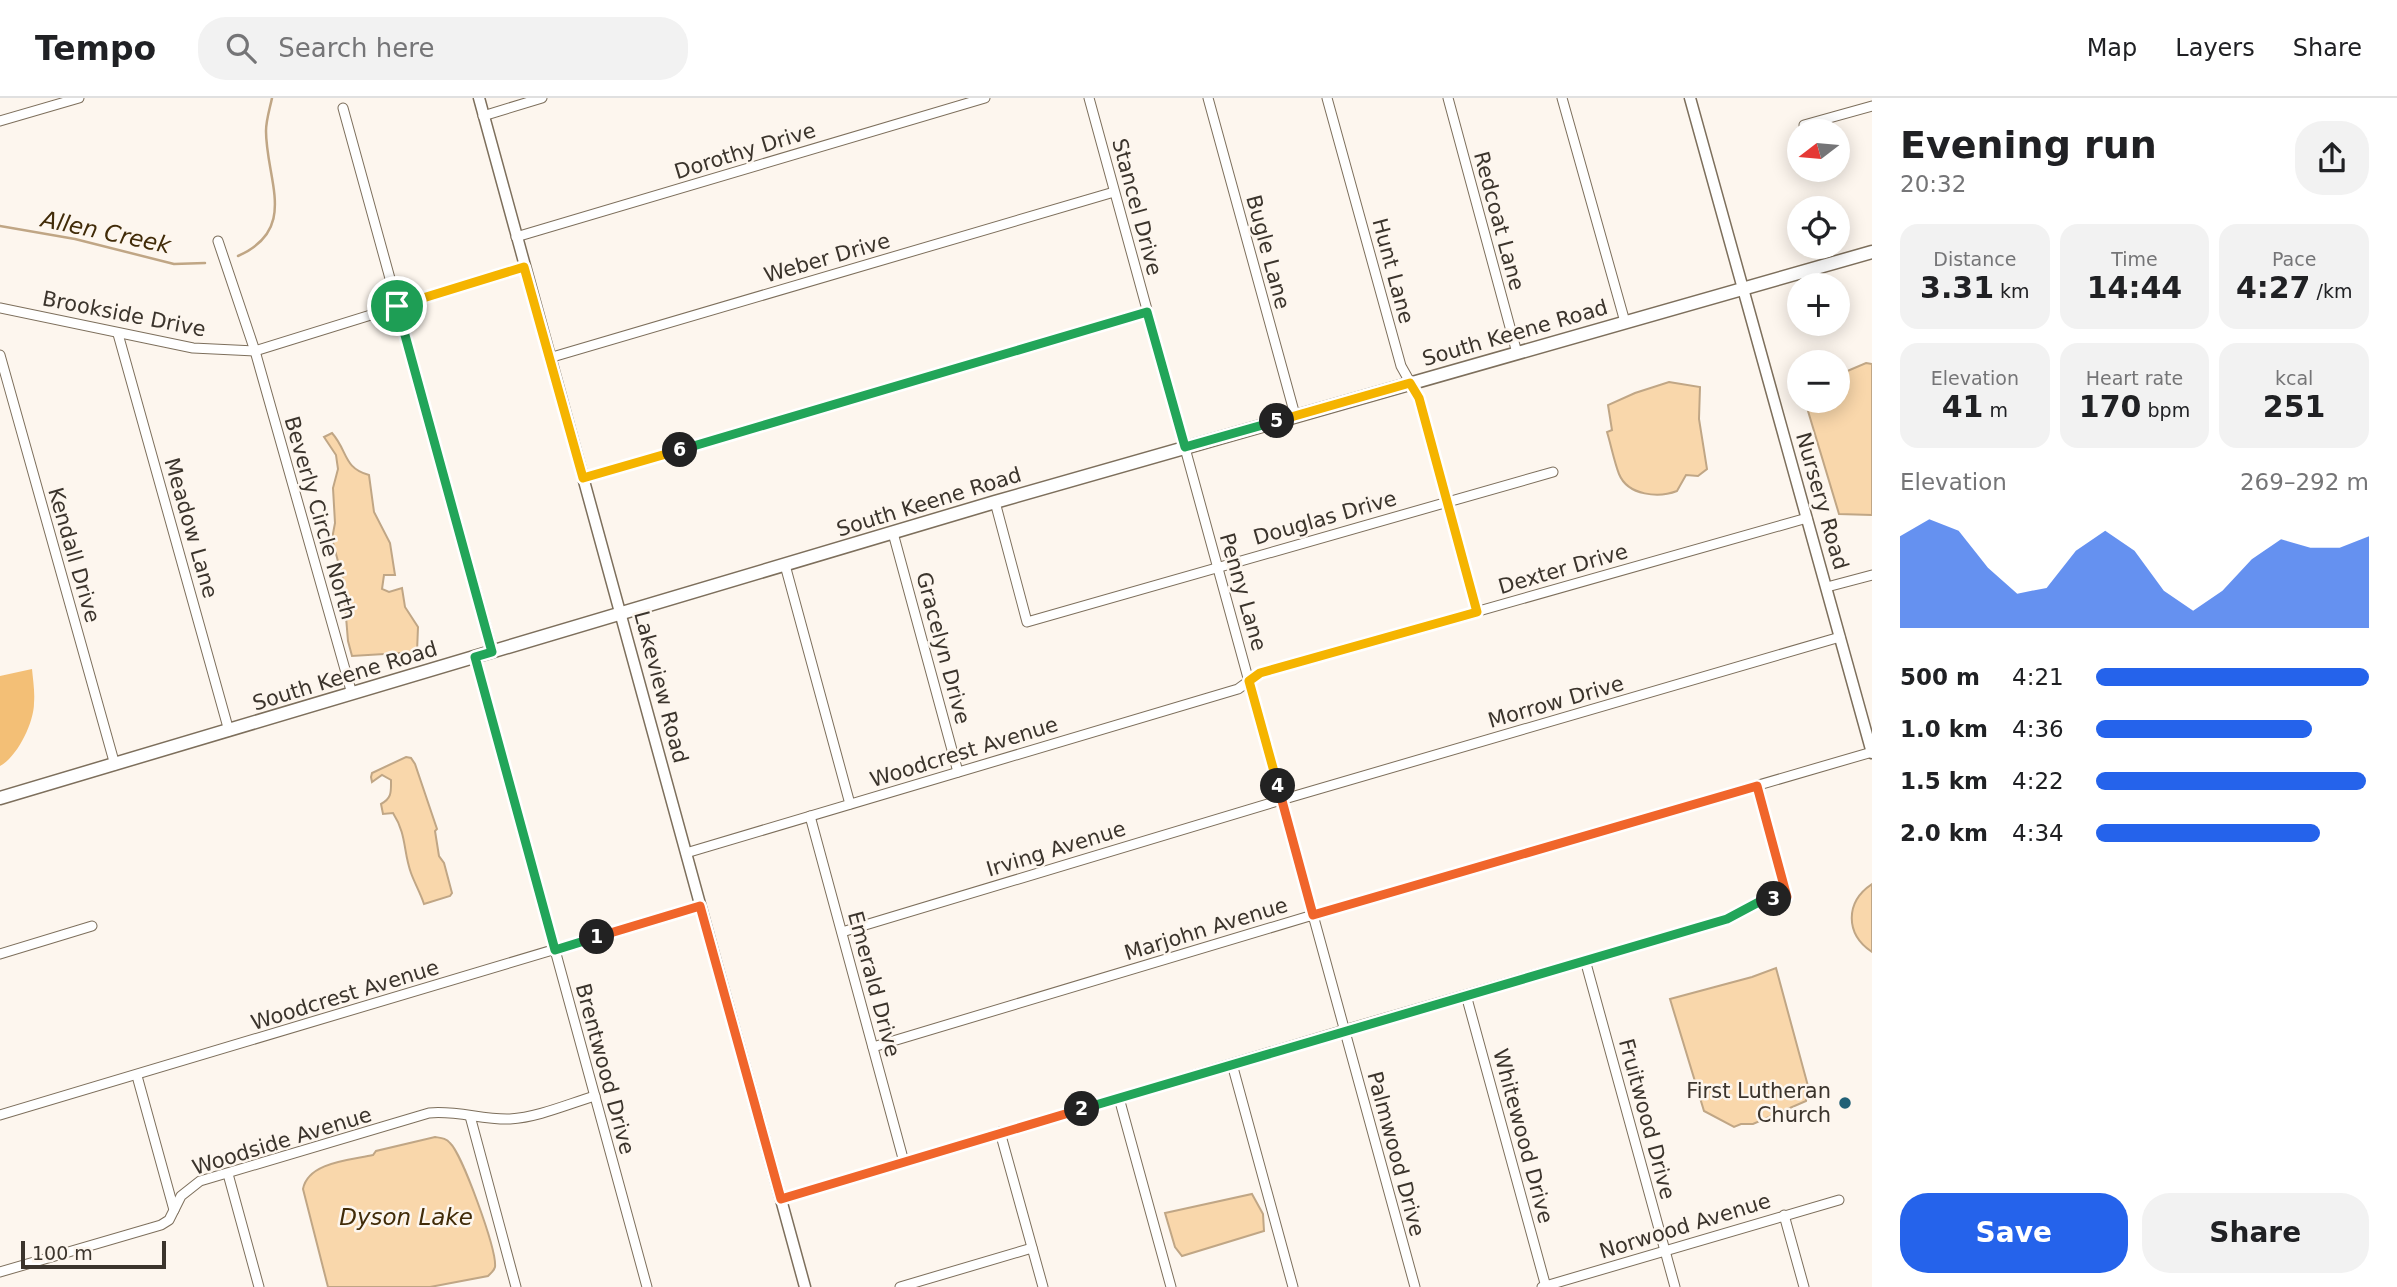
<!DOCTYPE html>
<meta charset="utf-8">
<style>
body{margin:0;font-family:"DejaVu Sans",sans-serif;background:#f2f2f2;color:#202124;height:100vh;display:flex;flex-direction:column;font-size:26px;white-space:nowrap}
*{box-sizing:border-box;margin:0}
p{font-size:23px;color:#757577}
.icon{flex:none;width:38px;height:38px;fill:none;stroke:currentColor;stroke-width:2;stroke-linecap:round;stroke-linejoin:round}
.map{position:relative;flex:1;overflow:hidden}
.panel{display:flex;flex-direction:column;background:#fff;width:525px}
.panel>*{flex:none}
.needle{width:46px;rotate:254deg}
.tools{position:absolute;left:1787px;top:21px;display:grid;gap:14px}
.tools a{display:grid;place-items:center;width:63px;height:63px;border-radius:50%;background:#fff;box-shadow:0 4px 18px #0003;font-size:35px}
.scale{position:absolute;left:21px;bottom:18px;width:145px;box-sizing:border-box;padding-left:7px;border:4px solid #3b342c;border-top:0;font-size:19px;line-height:24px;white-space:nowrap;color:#3b342c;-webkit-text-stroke:5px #fdf6ee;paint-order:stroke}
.pin{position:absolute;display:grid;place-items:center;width:60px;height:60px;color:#fff;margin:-30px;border:4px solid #fff;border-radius:50%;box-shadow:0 2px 7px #0007}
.km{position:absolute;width:35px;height:35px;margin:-18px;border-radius:50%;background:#222;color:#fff;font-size:19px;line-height:35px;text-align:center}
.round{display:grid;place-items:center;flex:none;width:74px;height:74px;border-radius:28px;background:#f2f2f2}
.overview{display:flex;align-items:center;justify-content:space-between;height:119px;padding:0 28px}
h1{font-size:38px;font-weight:700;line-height:52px}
.stats{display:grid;grid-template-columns:repeat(3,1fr);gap:10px;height:119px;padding:7px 28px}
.stats div{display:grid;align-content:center;border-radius:18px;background:#f2f2f2;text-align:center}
.stats b{font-size:30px;font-weight:700}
.stats small{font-size:19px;font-weight:400}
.stats p{font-size:19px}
.chart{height:196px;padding:14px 28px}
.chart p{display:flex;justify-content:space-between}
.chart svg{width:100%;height:126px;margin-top:7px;fill:#2563eb;opacity:.7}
.cta{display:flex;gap:14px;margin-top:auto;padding:14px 28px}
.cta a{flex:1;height:80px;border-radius:28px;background:#2563eb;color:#fff;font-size:28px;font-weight:700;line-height:80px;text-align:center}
.cta a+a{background:#f2f2f2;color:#202124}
ul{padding:0 28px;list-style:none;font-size:23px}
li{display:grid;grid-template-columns:112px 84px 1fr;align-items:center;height:52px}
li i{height:18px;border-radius:9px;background:#2563eb}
header{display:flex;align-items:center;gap:42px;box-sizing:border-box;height:98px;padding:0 35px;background:#fff;border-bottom:2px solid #e0e0e0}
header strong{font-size:33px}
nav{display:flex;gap:38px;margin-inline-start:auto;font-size:24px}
.search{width:490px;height:63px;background:#f2f2f2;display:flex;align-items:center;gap:18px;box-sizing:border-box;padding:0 24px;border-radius:28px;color:#757577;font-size:26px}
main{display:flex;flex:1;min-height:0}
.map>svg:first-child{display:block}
.green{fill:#f3bf76}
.water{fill:#f9d7ab;stroke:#c0a685;stroke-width:2}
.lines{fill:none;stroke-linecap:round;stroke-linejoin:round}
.stream{stroke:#c0a685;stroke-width:2.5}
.minor-casing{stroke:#7d6f5c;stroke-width:11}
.tertiary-casing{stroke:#7d6f5c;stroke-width:13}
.secondary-casing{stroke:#7d6f5c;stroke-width:15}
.minor{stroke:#fff;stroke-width:9}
.tertiary{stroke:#fff;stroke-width:10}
.secondary{stroke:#fff;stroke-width:12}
.split-1-casing{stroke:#fff;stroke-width:14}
.split-2-casing{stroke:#fff;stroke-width:14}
.split-3-casing{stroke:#fff;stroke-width:14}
.split-4-casing{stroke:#fff;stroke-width:14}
.split-5-casing{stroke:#fff;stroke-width:14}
.split-6-casing{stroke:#fff;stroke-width:14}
.split-7-casing{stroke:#fff;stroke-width:14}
.split-1{stroke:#22a559;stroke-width:9}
.split-2{stroke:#f0652b;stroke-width:9}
.split-3{stroke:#22a559;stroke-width:9}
.split-4{stroke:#f0652b;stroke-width:9}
.split-5{stroke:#f5b400;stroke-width:9}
.split-6{stroke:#22a559;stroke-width:9}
.split-7{stroke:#f5b400;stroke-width:9}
.poi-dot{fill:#216076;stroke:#fdf6ee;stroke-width:2.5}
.labels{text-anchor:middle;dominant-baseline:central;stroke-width:5;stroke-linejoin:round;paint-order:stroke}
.street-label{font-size:21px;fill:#3b342c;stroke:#fdf6ee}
.poi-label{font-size:21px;fill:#3b342c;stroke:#fdf6ee;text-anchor:end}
.water-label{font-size:23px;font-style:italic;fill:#412b08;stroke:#fdf6ee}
</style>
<header>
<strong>Tempo</strong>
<div class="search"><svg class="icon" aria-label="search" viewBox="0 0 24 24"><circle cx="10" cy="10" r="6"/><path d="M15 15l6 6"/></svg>Search here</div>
<nav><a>Map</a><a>Layers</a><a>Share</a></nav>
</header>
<main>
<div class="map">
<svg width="1872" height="1189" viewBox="0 0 1872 1189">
<rect width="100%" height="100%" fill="#fdf6ee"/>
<path class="green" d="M32,571C33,582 35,594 34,605C34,625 17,659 0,668V578Z"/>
<g class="water">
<path d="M1866,265L1872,266V417L1839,416L1805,303H1838V277Z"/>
<path d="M1669,284L1700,289L1699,321L1707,371L1698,378L1686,377L1677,393C1659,400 1628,398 1619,376C1614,363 1611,347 1607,334L1612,332L1608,307L1635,295Z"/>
<path d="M332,335C348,353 343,370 369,377L374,414L390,445L395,477H384L382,491L389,494L402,490L405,509L418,529L417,554L352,558L348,543L343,482L332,441L335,425L333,390L338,371L336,357L324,339Z"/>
<path d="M406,659L411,660L415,666L437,731L435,733L439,758L444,765L452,795L450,798L424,806C420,794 415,786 411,775C403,753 407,737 393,715L383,716L381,706C392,700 391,694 391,682L382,677L372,684L371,679L372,675Z"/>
<path d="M1872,786V854C1845,836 1845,804 1872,786Z"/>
<path d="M1776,870L1808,988L1806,1003L1753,1026H1741L1734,1029L1704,1013L1670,901L1752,879Z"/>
<path d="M435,1039C441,1040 446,1040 450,1045C462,1056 497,1152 495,1169C494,1173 491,1175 488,1178L430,1189H328L303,1091C308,1064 351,1062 373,1057L376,1053Z"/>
<path d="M1252,1096L1263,1116L1264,1133L1182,1158L1175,1149L1165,1115Z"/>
</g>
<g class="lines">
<g class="stream">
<path d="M0,128L75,141L174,166L205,165"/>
<path d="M238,158C299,131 266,82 266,33C266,22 270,10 272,0"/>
</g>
<defs>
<g id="minor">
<path d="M1089,0L1415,1189"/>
<path d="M1208,0L1295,317"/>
<path d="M1327,0L1401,268L1419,300L1477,514"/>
<path d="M1448,0L1517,255"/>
<path d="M1562,0L1625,224"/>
<path d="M343,10L493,554"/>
<path d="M483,18L542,0"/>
<path d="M0,23L79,0"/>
<path d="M1804,27L1872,8"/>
<path d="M516,139L985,0"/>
<path d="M218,143L255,253L352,596"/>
<path d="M0,210L193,250L255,253L525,169"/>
<path d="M118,236L229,633"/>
<path d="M0,257L115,667"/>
<path d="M549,260L1114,94"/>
<path d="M583,380L1147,214"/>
<path d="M995,404L1027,524L1553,374"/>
<path d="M893,435L958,674"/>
<path d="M785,467L850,706"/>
<path d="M1827,489L1872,477"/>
<path d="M475,559L647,1189"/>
<path d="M810,718L904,1064"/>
<path d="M686,755L1238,591L1260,575L1807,420"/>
<path d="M842,834L1281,702L1840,539"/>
<path d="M0,856L92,828"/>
<path d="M1585,862L1675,1189"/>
<path d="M1466,897L1546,1189"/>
<path d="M873,949L1313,817L1872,654"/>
<path d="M1232,966L1293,1189"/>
<path d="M137,978L174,1112"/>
<path d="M1119,1000L1171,1189"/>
<path d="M0,1017L700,808"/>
<path d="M470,1018L516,1189"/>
<path d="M1000,1034L1043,1189"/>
<path d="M228,1076L259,1189"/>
<path d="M781,1101L1344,932L1727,821L1757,805L1787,799L1757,688"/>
<path d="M1784,1117L1804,1189"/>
<path d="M0,1174L161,1127L169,1122L181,1098L200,1083L429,1015C457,1012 482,1022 510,1021C539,1019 568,1006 595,998"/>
<path d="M900,1189L1032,1150"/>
<path d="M1542,1189L1839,1102"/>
</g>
<g id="tertiary">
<path d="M479,0L805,1189"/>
<path d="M1690,0L1872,655"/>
</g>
<path id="secondary" d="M0,700L995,404L1872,154"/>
</defs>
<use href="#minor" class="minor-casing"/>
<use href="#tertiary" class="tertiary-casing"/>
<use href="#secondary" class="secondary-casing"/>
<use href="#minor" class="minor"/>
<use href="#tertiary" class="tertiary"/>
<use href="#secondary" class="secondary"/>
</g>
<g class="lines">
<defs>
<path id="split-1" d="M397,208L492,554L475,559L555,852L597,839"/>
<path id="split-2" d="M597,839L700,808L781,1101L1082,1011"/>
<path id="split-3" d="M1082,1011L1727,821L1757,805L1774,801"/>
<path id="split-4" d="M1278,688L1313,817L1757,688L1787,799L1774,801"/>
<path id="split-5" d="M1277,323L1410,285L1419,300L1477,514L1260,575L1249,583L1278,688"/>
<path id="split-6" d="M680,352L1147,214L1185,349L1277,323"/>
<path id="split-7" d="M397,208L524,169L583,380L680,352"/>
</defs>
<use href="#split-1" class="split-1-casing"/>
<use href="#split-2" class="split-2-casing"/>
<use href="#split-3" class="split-3-casing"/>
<use href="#split-4" class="split-4-casing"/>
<use href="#split-5" class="split-5-casing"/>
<use href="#split-6" class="split-6-casing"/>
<use href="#split-7" class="split-7-casing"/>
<use href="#split-1" class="split-1"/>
<use href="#split-2" class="split-2"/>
<use href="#split-3" class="split-3"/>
<use href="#split-4" class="split-4"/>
<use href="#split-5" class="split-5"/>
<use href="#split-6" class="split-6"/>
<use href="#split-7" class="split-7"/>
</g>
<circle class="poi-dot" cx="1845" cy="1005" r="7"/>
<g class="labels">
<g class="street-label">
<text transform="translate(745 53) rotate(-17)">Dorothy Drive</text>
<text transform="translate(1137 109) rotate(75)">Stancel Drive</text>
<text transform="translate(1499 123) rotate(75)">Redcoat Lane</text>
<text transform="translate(1268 154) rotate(75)">Bugle Lane</text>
<text transform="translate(827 160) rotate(-16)">Weber Drive</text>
<text transform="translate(1393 173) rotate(75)">Hunt Lane</text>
<text transform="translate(124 216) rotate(11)">Brookside Drive</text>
<text transform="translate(1515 235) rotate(-16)">South Keene Road</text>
<text transform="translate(1822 403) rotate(74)">Nursery Road</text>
<text transform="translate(929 404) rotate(-17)">South Keene Road</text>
<text transform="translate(320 420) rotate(74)">Beverly Circle North</text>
<text transform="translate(1325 420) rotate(-16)">Douglas Drive</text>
<text transform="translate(191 430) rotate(74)">Meadow Lane</text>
<text transform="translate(74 457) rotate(74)">Kendall Drive</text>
<text transform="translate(1563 471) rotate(-16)">Dexter Drive</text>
<text transform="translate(1243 494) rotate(74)">Penny Lane</text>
<text transform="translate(943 550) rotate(75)">Gracelyn Drive</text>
<text transform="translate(345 578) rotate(-17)">South Keene Road</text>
<text transform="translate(661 589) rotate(75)">Lakeview Road</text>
<text transform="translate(1556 604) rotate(-16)">Morrow Drive</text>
<text transform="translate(964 654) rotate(-17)">Woodcrest Avenue</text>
<text transform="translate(1056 751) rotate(-17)">Irving Avenue</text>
<text transform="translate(1206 831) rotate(-17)">Marjohn Avenue</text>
<text transform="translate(874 886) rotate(75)">Emerald Drive</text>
<text transform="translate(345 897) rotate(-17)">Woodcrest Avenue</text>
<text transform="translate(605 971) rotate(75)">Brentwood Drive</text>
<text transform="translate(1647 1021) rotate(75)">Fruitwood Drive</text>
<text transform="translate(1523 1038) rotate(75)">Whitewood Drive</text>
<text transform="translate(282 1043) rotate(-17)">Woodside Avenue</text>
<text transform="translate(1396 1056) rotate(75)">Palmwood Drive</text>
<text transform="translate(1685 1128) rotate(-17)">Norwood Avenue</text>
</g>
<g class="poi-label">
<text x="1831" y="993">First Lutheran<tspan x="1831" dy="24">Church</tspan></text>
</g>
<g class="water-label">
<text transform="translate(106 134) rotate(12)">Allen Creek</text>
<text x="406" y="1119">Dyson Lake</text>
</g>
</g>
</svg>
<div class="tools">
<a><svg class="needle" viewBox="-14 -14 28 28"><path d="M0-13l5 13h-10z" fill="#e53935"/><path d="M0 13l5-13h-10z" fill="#757577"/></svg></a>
<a><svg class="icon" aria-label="locate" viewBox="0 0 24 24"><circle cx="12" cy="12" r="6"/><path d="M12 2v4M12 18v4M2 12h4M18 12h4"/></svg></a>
<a>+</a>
<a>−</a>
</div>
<div class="scale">100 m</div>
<div class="pin" style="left:397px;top:208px;background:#1e9e55"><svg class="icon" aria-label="arrive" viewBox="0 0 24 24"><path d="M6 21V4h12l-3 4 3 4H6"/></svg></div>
<b class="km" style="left:597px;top:839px">1</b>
<b class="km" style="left:1082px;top:1011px">2</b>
<b class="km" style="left:1774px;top:801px">3</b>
<b class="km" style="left:1278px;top:688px">4</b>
<b class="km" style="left:1277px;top:323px">5</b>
<b class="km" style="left:680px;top:352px">6</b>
</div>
<section class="panel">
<div class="overview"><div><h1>Evening run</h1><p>20:32</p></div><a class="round"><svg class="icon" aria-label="share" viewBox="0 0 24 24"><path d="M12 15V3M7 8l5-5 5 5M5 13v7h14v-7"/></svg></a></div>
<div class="stats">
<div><p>Distance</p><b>3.31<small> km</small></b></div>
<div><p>Time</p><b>14:44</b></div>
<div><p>Pace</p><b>4:27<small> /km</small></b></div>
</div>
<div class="stats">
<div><p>Elevation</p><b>41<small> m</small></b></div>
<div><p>Heart rate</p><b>170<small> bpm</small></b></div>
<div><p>kcal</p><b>251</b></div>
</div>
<div class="chart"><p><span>Elevation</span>269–292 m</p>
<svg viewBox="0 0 160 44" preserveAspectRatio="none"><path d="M0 44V12L10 6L20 10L30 23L40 32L50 30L60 17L70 10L80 17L90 31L100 38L110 31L120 20L130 13L140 16L150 16L160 12V44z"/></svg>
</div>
<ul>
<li><b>500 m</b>4:21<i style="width:100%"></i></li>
<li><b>1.0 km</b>4:36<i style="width:79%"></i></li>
<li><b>1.5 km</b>4:22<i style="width:99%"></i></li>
<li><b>2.0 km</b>4:34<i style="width:82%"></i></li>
</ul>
<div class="cta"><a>Save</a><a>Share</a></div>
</section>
</main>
